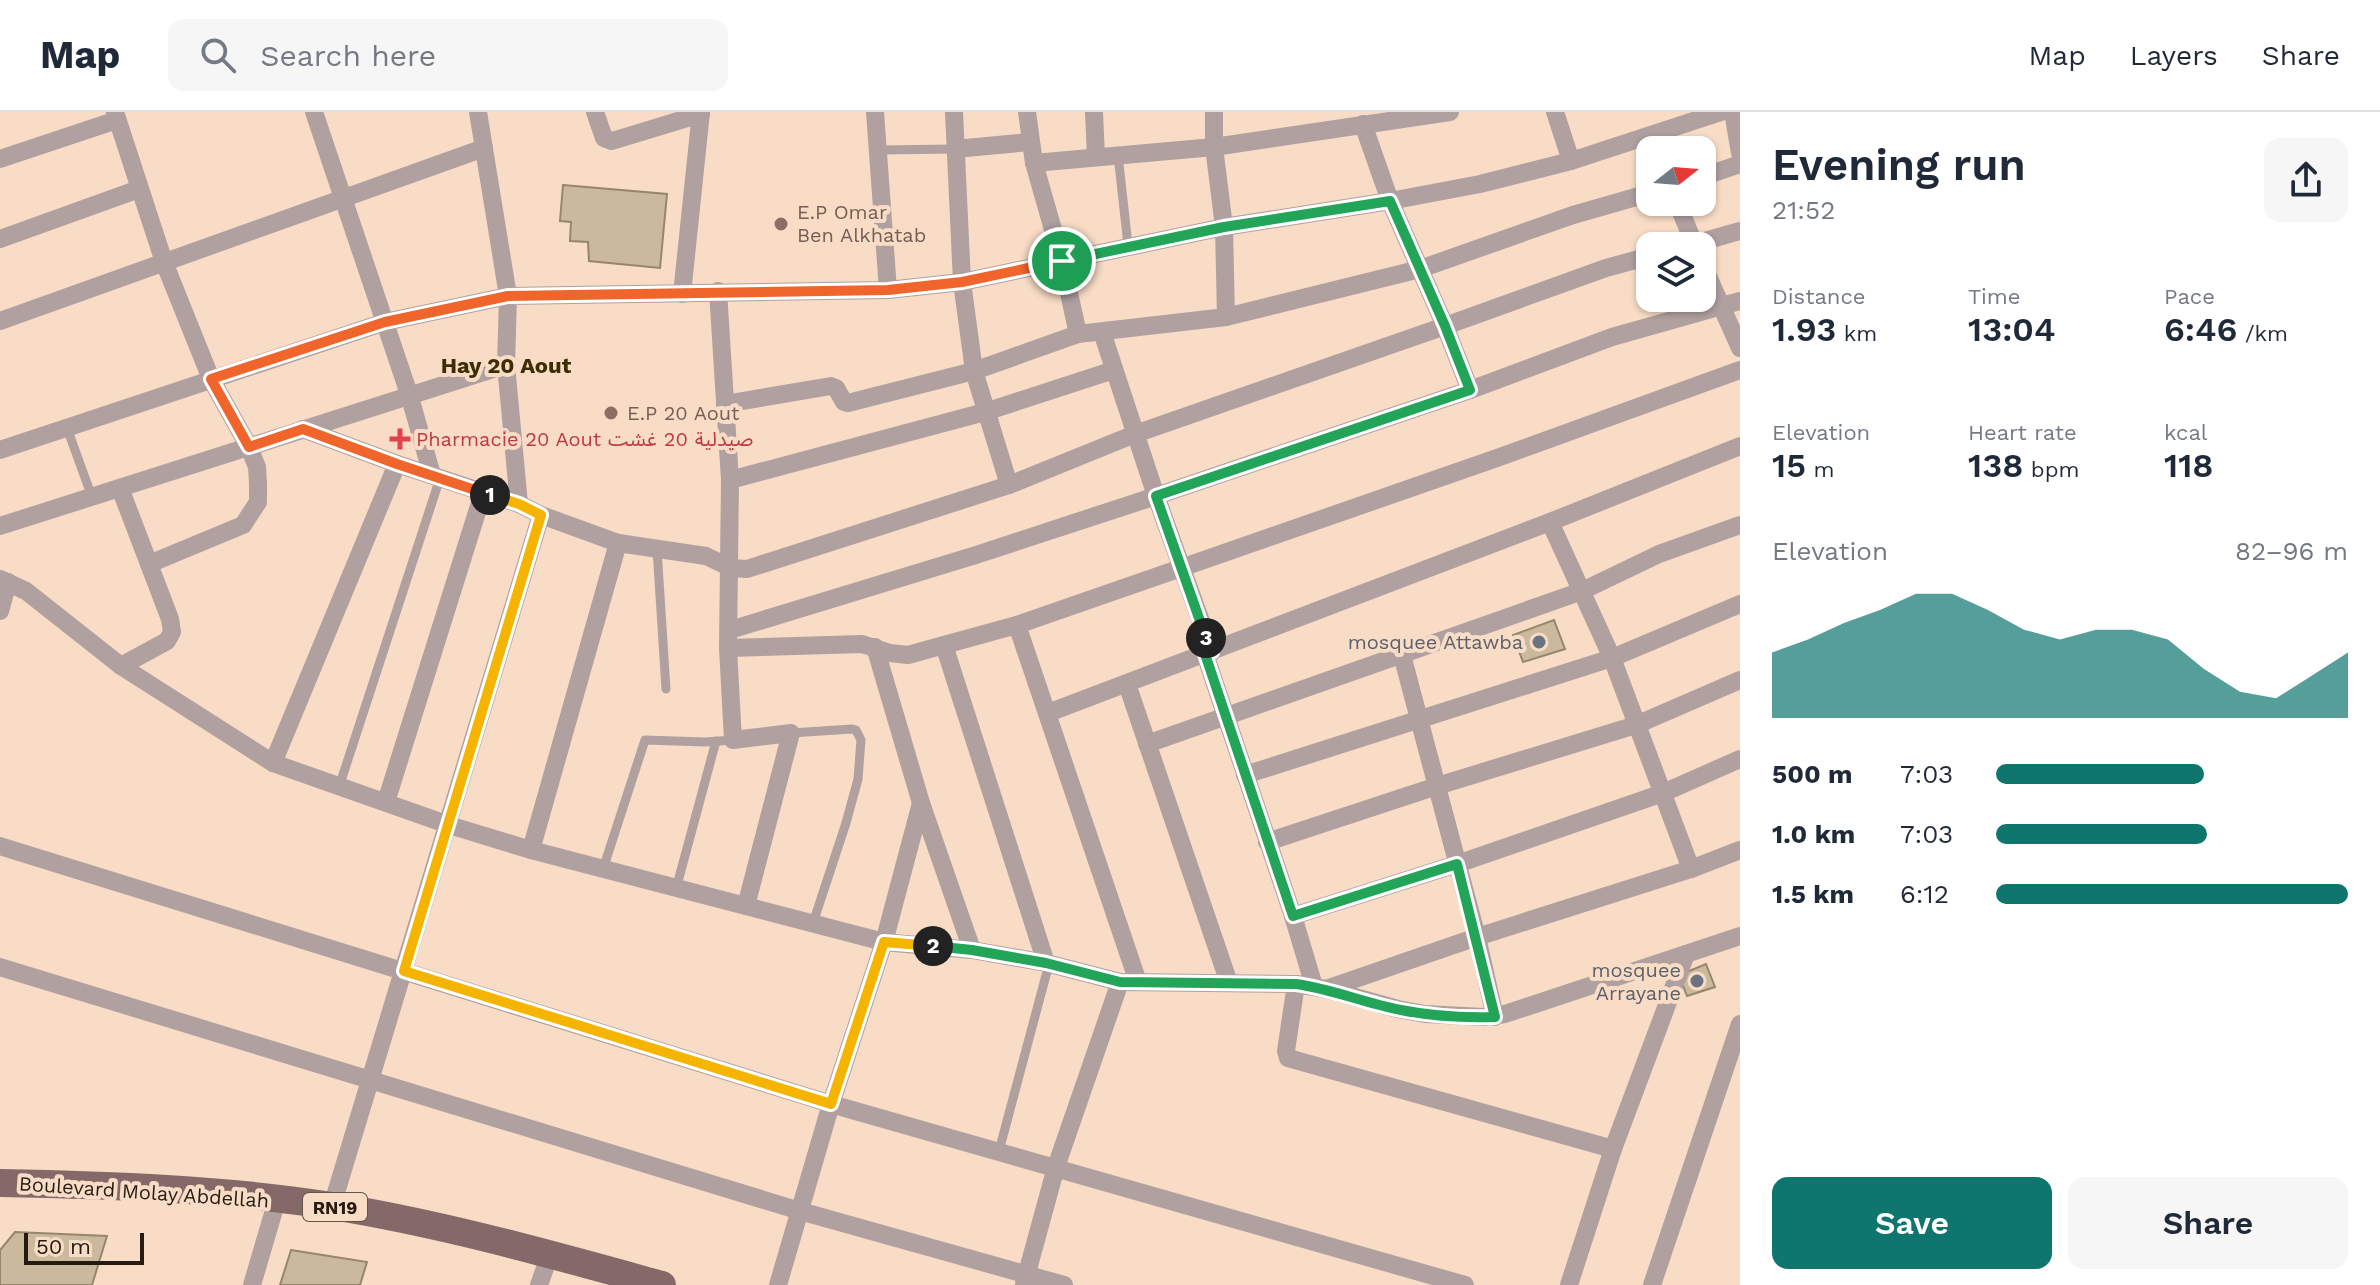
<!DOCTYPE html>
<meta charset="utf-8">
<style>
body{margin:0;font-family:"Work Sans","Noto Sans Arabic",sans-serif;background:#f6f6f7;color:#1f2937;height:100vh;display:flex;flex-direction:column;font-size:30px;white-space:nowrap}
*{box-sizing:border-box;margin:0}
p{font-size:26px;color:#747a83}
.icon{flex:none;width:44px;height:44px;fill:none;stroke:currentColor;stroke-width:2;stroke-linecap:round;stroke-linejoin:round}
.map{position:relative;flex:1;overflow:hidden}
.details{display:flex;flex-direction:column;background:#fff;width:640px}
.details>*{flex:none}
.needle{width:52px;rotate:73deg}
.fabs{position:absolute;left:1636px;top:24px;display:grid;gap:16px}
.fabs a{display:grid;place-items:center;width:80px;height:80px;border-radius:16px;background:#fff;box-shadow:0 2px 6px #0004;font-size:40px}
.scale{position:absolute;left:24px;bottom:20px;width:120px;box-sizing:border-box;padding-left:8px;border:4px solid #251b13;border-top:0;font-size:22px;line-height:28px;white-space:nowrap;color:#251b13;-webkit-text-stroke:6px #f8dcc6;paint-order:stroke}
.pin{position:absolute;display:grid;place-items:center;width:68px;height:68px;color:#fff;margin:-34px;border:4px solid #fff;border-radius:50%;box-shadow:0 2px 8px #0007}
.km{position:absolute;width:40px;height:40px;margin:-20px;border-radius:50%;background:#222;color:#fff;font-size:22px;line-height:40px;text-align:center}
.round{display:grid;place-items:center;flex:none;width:84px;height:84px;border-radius:16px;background:#f6f6f7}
.overview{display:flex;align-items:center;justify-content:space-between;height:136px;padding:0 32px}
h1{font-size:44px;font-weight:600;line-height:60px}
.figures{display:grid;grid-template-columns:repeat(3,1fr);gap:12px;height:136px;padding:8px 32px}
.figures div{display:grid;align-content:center}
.figures b{font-size:34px;font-weight:600}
.figures small{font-size:22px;font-weight:400}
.figures p{font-size:22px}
.chart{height:224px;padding:16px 32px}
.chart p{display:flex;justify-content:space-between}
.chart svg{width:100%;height:144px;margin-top:8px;fill:#0f766e;opacity:.7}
.button{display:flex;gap:16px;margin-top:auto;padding:16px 32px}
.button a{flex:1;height:92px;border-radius:16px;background:#0f766e;color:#fff;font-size:32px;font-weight:600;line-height:92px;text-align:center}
.button a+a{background:#f6f6f7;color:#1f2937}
ul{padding:0 32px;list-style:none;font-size:26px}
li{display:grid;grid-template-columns:128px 96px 1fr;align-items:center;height:60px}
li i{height:20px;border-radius:10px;background:#0f766e}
header{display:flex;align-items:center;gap:48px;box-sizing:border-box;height:112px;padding:0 40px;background:#fff;border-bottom:2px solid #e0e1e3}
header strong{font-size:38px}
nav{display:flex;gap:44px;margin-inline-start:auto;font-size:28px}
.search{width:560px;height:72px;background:#f6f6f7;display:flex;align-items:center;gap:20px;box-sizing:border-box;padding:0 28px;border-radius:16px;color:#747a83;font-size:30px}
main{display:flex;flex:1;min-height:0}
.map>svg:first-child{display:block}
.building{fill:#cab99d;stroke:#96866b;stroke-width:2}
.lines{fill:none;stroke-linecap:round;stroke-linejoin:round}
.service{stroke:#b0a0a0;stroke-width:9}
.minor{stroke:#b0a0a0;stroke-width:18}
.primary{stroke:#856969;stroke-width:28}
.split-1-casing{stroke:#fff;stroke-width:16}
.split-2-casing{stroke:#fff;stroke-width:16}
.split-3-casing{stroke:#fff;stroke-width:16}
.split-4-casing{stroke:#fff;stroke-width:16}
.split-1{stroke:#f0652b;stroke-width:10}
.split-2{stroke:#f5b400;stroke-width:10}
.split-3{stroke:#22a559;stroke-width:10}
.split-4{stroke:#22a559;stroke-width:10}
.education-dot{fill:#8d6e63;stroke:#f8dcc6;stroke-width:3}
.health-dot{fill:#e0444e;stroke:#f8dcc6;stroke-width:3}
.worship-dot{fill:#6b7280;stroke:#f8dcc6;stroke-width:3}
.labels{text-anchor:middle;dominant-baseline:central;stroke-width:8;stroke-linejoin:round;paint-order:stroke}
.shield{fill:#f8dcc6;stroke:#645549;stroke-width:2}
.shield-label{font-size:18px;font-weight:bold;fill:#251b13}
.education-label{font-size:20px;fill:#785e54;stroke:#f8dcc6;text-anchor:start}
.health-label{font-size:20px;fill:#be3a42;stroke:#f8dcc6;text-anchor:start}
.worship-label{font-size:20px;fill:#5b616d;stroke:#f8dcc6;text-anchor:end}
.street-label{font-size:20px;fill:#251b13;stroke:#f8dcc6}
.neighbourhood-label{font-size:22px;font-weight:bold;fill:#3d2d03;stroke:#f8dcc6}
</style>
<header>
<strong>Map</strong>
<div class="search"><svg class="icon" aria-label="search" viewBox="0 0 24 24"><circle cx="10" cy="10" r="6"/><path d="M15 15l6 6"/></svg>Search here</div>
<nav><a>Map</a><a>Layers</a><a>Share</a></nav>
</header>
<main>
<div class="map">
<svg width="1740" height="1173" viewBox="0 0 1740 1173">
<rect width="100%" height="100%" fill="#f8dcc6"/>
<g class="building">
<path d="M563,73L667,82L660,156L589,149L588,130L570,129L571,110L560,109Z"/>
<path d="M1554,508L1565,537L1523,550L1513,523Z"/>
<path d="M1706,852L1715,875L1687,884L1679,863Z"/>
<path d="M15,1120L107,1124L92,1173H0V1138Z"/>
<path d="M291,1138L367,1150L360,1173H280Z"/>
</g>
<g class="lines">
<g class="service">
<path d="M878,38L955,37"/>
<path d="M1118,43L1128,133"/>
<path d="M67,316L92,385"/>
<path d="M657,437L666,577"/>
<path d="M791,621L852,617L856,618L861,628L858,667L846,711L813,811"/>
<path d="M339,675L440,366"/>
<path d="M603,757L645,628L705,630L733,628"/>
<path d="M676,777L716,629"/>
<path d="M999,1039L1049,852"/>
</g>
<g class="minor">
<path d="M115,0L164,150L211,267L249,335L257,355L258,371V390L243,413L149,452"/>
<path d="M314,0L409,282L432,363"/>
<path d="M595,0L604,26L612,29L701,2"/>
<path d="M875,0L888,178"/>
<path d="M954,0L962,170L974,259L1009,373"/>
<path d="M1027,0L1034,51L1062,149L1078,222"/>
<path d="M1094,0L1096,45"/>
<path d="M1214,0V35L1224,115L1226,205"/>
<path d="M1555,0L1571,49"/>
<path d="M1733,0L1740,41"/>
<path d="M1363,12L1390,89L1445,214L1470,278"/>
<path d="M955,37L1030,30"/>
<path d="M0,47L117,8"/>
<path d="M1034,51L1214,35L1450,0"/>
<path d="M1702,65L1740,52"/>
<path d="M1677,90L1695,134"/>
<path d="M0,127L139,77"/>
<path d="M1687,134L1740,119"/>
<path d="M1702,151L1740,236"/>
<path d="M718,179L730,368L728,536L733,628L791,621L746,794"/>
<path d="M682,182L701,0"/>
<path d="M0,209L484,36"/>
<path d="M1102,220L1156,384L1212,540"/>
<path d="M725,292L831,274L836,276L844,290L848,291L974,259L1078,222L1226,205L1420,157L1573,103L1650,81"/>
<path d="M303,317L397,352L519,392L541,403L618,431L706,444L731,456L747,457L1009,373L1135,322L1445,214L1606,156L1650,144"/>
<path d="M0,338L385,210L508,184L478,0"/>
<path d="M730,368L985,300L1114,258"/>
<path d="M120,376L170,507L172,520L167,529L121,554"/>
<path d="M519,392L506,253L508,184L888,178L962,170L1224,115L1390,89L1480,72L1571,49L1721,0"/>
<path d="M1550,410L1612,546L1691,757"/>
<path d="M0,414L506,253"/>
<path d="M0,467L26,479L121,554L273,651L449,713L531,738L884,830L972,838L1046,851L1120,870L1296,872L1326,877L1398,897L1425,902L1484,905L1505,902L1740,824"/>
<path d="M0,499L8,470"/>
<path d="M1017,513L1138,870"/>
<path d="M730,518L976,443L1156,384L1470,278L1612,225L1740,189"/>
<path d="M944,533L1046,851"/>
<path d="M875,535L921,691L972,838"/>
<path d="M728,536L862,532L890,541L908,543L944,533L1017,513L1181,456L1497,346L1740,258"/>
<path d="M1205,542L1293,804L1314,874"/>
<path d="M1402,543L1477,825L1495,905"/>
<path d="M1127,572L1229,871"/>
<path d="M1048,601L1550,410L1740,334"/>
<path d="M1147,632L1582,479L1659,442L1740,413"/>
<path d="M273,651L397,352"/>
<path d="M1245,663L1612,546L1740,492"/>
<path d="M386,690L483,381"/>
<path d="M1267,730L1437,674L1636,613L1740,568"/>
<path d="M0,734L831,992L1465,1173"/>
<path d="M531,738L618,431"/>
<path d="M1293,804L1457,752L1663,681L1740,647"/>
<path d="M0,855L800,1099L1064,1173"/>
<path d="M1296,872L1286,939L1288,946L1613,1037"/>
<path d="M1326,877L1477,825L1691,757L1740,738"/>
<path d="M332,1094L541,403"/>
<path d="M1024,1172L1056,1055L1120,870"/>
<path d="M252,1173L277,1088"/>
<path d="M539,1173L550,1142"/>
<path d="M778,1173L831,992L884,830L921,691"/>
<path d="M1569,1173L1613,1037L1686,842"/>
<path d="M1652,1173L1740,912"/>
</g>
<path class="primary" d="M0,1071C111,1073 223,1077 332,1094C444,1112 553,1143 662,1173"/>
</g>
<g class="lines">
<defs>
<path id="split-1" d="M490,383L397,352L303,317L249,335L211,267L385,210L508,184L888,178L962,170L1062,149"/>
<path id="split-2" d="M490,383L519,392L541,403L404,859L831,992L884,830L933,834"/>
<path id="split-3" d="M933,834L972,838L1046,851L1120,870L1296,872C1332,877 1365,891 1401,898C1431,904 1464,906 1495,905L1457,752L1293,804L1205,542L1212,540L1206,526"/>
<path id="split-4" d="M1062,149L1224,115L1390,89L1445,214L1470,278L1156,384L1206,526"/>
</defs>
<use href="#split-1" class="split-1-casing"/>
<use href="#split-2" class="split-2-casing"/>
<use href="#split-3" class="split-3-casing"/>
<use href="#split-4" class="split-4-casing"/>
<use href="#split-1" class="split-1"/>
<use href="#split-2" class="split-2"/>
<use href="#split-3" class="split-3"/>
<use href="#split-4" class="split-4"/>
</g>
<g class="education-dot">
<circle cx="781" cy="112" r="8"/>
<circle cx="611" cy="301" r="8"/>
</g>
<path class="health-dot" d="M396 315h8v8h8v8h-8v8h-8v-8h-8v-8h8z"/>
<g class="worship-dot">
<circle cx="1539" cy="530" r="8"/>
<circle cx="1697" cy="869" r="8"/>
</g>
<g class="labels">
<rect class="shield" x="303" y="1081" width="64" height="28" rx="6"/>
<g class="shield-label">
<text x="335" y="1095">RN19</text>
</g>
<g class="education-label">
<text x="797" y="100">E.P Omar<tspan x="797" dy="23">Ben Alkhatab</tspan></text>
<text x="627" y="301">E.P 20 Aout</text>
</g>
<g class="health-label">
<text x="416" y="327">Pharmacie 20 Aout صيدلية 20 غشت</text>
</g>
<g class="worship-label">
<text x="1523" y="530">mosquee Attawba</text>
<text x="1681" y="858">mosquee<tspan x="1681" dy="23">Arrayane</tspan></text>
</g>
<g class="street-label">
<text transform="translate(144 1080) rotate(4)">Boulevard Molay Abdellah</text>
</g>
<g class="neighbourhood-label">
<text x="506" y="253">Hay 20 Aout</text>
</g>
</g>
</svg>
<div class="fabs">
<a><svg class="needle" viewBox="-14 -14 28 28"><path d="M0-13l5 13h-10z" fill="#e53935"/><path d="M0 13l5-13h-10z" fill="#747a83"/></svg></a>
<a><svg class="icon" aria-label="layers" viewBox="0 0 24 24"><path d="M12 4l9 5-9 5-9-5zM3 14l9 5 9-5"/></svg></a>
</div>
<div class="scale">50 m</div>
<div class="pin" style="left:1062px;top:149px;background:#1e9e55"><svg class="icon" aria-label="arrive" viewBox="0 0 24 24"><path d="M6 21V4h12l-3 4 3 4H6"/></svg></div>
<b class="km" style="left:490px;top:383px">1</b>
<b class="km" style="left:933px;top:834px">2</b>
<b class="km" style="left:1206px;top:526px">3</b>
</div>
<section class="details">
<div class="overview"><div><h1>Evening run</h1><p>21:52</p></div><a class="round"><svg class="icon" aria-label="share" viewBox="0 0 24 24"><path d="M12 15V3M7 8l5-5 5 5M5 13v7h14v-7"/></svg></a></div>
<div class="figures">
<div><p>Distance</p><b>1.93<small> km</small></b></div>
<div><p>Time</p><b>13:04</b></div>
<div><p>Pace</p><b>6:46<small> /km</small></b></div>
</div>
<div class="figures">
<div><p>Elevation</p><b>15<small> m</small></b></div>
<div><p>Heart rate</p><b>138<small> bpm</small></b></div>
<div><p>kcal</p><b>118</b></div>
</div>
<div class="chart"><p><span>Elevation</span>82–96 m</p>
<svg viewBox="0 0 160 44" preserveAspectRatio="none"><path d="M0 44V24L10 20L20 15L30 11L40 6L50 6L60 11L70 17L80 20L90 17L100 17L110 20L120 29L130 36L140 38L150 31L160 24V44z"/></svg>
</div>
<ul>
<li><b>500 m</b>7:03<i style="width:59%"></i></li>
<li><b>1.0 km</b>7:03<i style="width:60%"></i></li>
<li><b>1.5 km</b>6:12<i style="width:100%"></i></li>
</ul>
<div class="button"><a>Save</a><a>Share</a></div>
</section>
</main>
